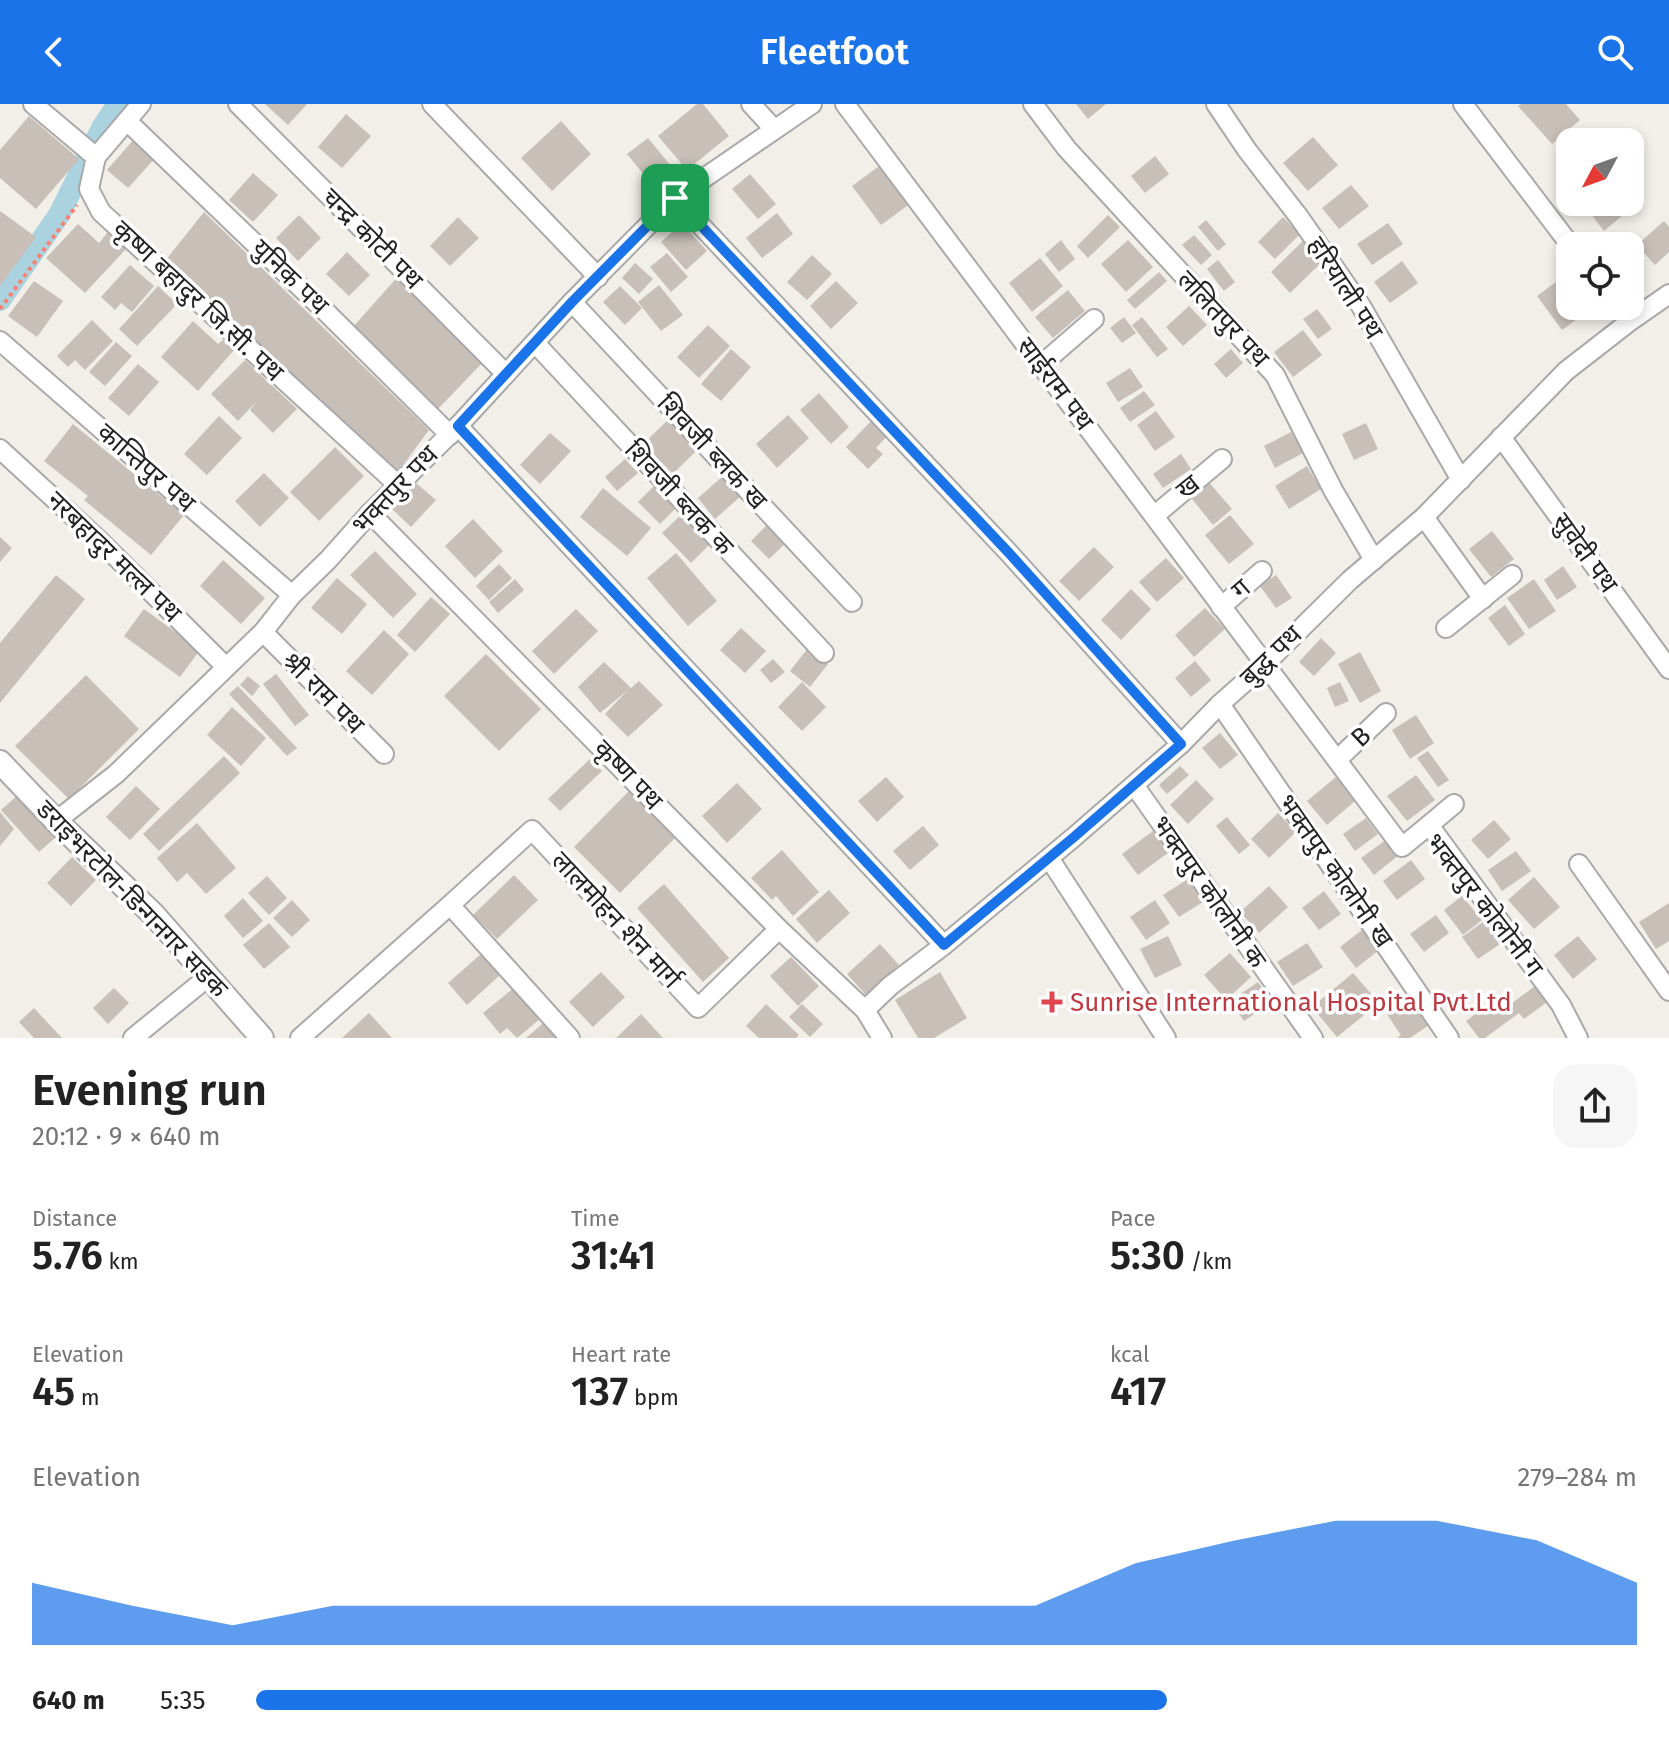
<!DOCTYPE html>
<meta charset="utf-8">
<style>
body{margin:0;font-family:"Fira Sans","Noto Sans Devanagari",sans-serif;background:#f6f6f6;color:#222;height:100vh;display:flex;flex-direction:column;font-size:30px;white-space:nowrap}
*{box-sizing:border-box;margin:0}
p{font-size:26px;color:#767676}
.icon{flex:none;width:44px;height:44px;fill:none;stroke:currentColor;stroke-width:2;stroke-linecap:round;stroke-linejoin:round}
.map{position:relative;height:934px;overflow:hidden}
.sheet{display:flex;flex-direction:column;background:#fff;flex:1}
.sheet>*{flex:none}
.needle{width:52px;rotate:229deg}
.fabs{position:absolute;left:1556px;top:24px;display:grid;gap:16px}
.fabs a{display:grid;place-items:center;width:88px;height:88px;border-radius:16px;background:#fff;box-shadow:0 4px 12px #0003;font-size:40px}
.pin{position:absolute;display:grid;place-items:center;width:68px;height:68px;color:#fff;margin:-34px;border-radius:16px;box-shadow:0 4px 12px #0006}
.round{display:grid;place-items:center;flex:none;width:84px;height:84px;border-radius:24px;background:#f6f6f6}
.headline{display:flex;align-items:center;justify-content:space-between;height:136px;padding:0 32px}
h1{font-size:44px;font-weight:600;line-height:60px}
.figures{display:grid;grid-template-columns:repeat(3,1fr);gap:12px;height:136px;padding:8px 32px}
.figures div{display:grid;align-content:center}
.figures b{font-size:40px;font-weight:600}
.figures small{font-size:22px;font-weight:400}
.figures p{font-size:22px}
.chart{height:224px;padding:16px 32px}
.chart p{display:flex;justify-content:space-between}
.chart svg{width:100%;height:144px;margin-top:8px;fill:#1a73e8;opacity:.7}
ul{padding:0 32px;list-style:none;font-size:26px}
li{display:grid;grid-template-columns:128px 96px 1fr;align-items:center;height:60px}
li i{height:20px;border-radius:10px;background:#1a73e8}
header{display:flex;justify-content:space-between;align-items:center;height:104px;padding:0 32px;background:#1a73e8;color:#fff;font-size:36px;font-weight:600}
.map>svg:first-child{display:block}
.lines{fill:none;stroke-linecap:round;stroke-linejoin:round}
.canal{stroke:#aad3df;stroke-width:22}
.building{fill:#c7bfb8}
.minor-casing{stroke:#a9a9a9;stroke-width:22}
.tertiary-casing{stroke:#a9a9a9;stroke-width:26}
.path{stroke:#fa8072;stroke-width:4;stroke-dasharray:4 4;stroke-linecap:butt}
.minor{stroke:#fff;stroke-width:18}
.tertiary{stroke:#fff;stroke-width:22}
.route-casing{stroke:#fff;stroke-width:16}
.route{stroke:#1a73e8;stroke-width:10}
.health-dot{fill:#e0444e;stroke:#fff;stroke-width:3}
.labels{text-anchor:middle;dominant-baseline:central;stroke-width:7;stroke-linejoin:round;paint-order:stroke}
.street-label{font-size:26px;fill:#222;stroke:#fff}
.health-label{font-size:26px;fill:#be3a42;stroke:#fff;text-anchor:start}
</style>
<header><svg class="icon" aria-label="back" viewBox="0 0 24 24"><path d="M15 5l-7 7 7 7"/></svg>Fleetfoot<svg class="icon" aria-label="search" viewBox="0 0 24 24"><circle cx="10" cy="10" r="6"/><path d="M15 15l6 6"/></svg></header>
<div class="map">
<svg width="1669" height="934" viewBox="0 0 1669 934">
<rect width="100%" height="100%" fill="#f2efe9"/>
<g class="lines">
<path class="canal" d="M0,196L59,111L102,24L118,0"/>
</g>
<g class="building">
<path d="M265,0H307L288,21Z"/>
<path d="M697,0H703L729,32L687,66L658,32Z"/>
<path d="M1076,0H1106L1088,15Z"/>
<path d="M1521,0H1566L1580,16L1552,40L1518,2Z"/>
<path d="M346,10L371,32L342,64L318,43Z"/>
<path d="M29,12L79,55L36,105L0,74V46Z"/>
<path d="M561,17L591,50L552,87L521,54Z"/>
<path d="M1313,33L1338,61L1308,87L1283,59Z"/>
<path d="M135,34L156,53L128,84L107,66Z"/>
<path d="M648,34L680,73L659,89L627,50Z"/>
<path d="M1155,52L1169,70L1145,89L1131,72Z"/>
<path d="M882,60L911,99L881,121L852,82Z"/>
<path d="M253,69L278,91L253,118L229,96Z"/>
<path d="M750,70L776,100L758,115L732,85Z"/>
<path d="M1351,81L1369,102L1339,125L1322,104Z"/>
<path d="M1630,91L1637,99L1604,127L1587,105L1595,98H1630Z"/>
<path d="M0,107L36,133L0,182Z"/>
<path d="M204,108L429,326L398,368L165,157Z"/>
<path d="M777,109L793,130L762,154L746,134Z"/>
<path d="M299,111L321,134L298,157L276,134Z"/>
<path d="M1108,111L1120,123L1088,154L1077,142Z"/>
<path d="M458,113L479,134L450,162L430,142Z"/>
<path d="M1283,113L1300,130L1275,155L1258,138Z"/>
<path d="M1206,116L1226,140L1218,147L1198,123Z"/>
<path d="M1664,117L1669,123V148L1655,161L1637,141Z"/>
<path d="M682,119L707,147L686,166L661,138Z"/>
<path d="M1388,119L1403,140L1372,161L1357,140Z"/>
<path d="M78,120L99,139L108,128L126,145L85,189L46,154Z"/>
<path d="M1194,131L1212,151L1201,161L1182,141Z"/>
<path d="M1061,136L1075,155L1059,168L1045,150Z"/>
<path d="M1128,136L1153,163L1126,188L1101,160Z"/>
<path d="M1303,137L1323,157L1290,189L1271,168Z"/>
<path d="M347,148L370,171L349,192L326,170Z"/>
<path d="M667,149L688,173L671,188L650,163Z"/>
<path d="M812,151L832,170L807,196L787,178Z"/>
<path d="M1040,154L1063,182L1032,208L1009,179Z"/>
<path d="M1218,156L1235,178L1224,187L1207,165Z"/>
<path d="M1402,157L1418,179L1390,199L1374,178Z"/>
<path d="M635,159L653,175L639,190L622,174Z"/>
<path d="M130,161L154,182L132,208L121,199L115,206L101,193Z"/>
<path d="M402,168L486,255L436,307L352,224Z"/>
<path d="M1159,168L1167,177L1135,205L1127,196Z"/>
<path d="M1568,169L1570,172V202H1592L1593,204L1562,226L1537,192Z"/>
<path d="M34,177L63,197L37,233L8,212Z"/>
<path d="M836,177L858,199L831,225L810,202Z"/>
<path d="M659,181L683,211L661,227L638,198Z"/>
<path d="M158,182L177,200L137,242L119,225Z"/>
<path d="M620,182L642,204L625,221L603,198Z"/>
<path d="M1068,186L1085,207L1053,234L1035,213Z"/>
<path d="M1189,202L1207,221L1183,242L1166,223Z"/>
<path d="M1317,205L1332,225L1318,235L1303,215Z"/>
<path d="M1124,213L1136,229L1122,239L1110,224Z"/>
<path d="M1142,213L1168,245L1157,253L1132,221Z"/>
<path d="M92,216L113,237L85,266L75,256L68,263L57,252Z"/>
<path d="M193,217L218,240L223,236L234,246L198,287L161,253Z"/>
<path d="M708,221L730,242L699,274L677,253Z"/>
<path d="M1303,226L1322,251L1293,273L1274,248Z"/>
<path d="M116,238L132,252L105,282L89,268Z"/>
<path d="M731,245L751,263L721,297L701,280Z"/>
<path d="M1231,245L1243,259L1226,274L1214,260Z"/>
<path d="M245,256L297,305L273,329L250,306L258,296L238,317L211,290Z"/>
<path d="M138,260L159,278L129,312L108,294Z"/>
<path d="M1130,264L1143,283L1118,298L1106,279Z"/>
<path d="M1144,287L1155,301L1130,318L1120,304Z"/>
<path d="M819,289L849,323L831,340L800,306Z"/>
<path d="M1156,307L1175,333L1155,347L1137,321Z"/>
<path d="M788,311L809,334L777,364L756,340Z"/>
<path d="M219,312L242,334L207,371L184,350Z"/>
<path d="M669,315L698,345L673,370L643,340Z"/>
<path d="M873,315L889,330L876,344L883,350L868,365L846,343Z"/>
<path d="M1366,319L1378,345L1354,356L1342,330Z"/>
<path d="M73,320L184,411L151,451L84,396L88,392L44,357Z"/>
<path d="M1291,328L1303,349L1275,364L1264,342Z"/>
<path d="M550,329L571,347L540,380L520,361Z"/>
<path d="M335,343L364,372L319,417L290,388Z"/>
<path d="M1181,350L1191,365L1163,384L1153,370Z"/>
<path d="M625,355L638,369L617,387L605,373Z"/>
<path d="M1307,362L1321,385L1289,405L1275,382Z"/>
<path d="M264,369L289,394L260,423L235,397Z"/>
<path d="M724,371L742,391L715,415L698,394Z"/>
<path d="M663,373L685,395L660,420L638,398Z"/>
<path d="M1206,375L1232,405L1213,421L1188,390Z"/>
<path d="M416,379L436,396L411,423L392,405Z"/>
<path d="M603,384L651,424L627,452L580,413Z"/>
<path d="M681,411L710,440L691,459L662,429Z"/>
<path d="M1230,411L1254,440L1229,460L1205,431Z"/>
<path d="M473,415L503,447L475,474L445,442Z"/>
<path d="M771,417L789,436L769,455L751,437Z"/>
<path d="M1492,427L1514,455L1491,473L1469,445Z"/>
<path d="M0,433L12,444L0,458Z"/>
<path d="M1094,443L1114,463L1079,497L1059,477Z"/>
<path d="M375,447L417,490L393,514L350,471Z"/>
<path d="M676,449L717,497L688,522L647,474Z"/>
<path d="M1166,454L1184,474L1157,498L1139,478Z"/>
<path d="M223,456L265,494L241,520L200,482Z"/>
<path d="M499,460L512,474L489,496L476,482Z"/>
<path d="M1563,462L1577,483L1557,496L1544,476Z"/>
<path d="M56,471L85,495L0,599V539Z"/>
<path d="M1276,471L1292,494L1276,504L1260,482Z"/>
<path d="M337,474L367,500L342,530L311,504Z"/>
<path d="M515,475L524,486L498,509L489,498Z"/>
<path d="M1534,475L1556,507L1529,525L1507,494Z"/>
<path d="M1131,485L1151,505L1121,536L1101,516Z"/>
<path d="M431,493L450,510L415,548L397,531Z"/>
<path d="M1505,501L1525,530L1509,542L1488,514Z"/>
<path d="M1205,504L1225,525L1194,553L1175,531Z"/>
<path d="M144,505L200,546L180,573L124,532Z"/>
<path d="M576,505L598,527L554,570L532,547Z"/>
<path d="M741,524L766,547L745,569L720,546Z"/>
<path d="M384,526L409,550L372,591L346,567Z"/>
<path d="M1321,534L1336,549L1314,572L1299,558Z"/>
<path d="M808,544L828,560L810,583L790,567Z"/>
<path d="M1360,548L1381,587L1360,599L1338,560Z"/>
<path d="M486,550L541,605L499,647L444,592Z"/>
<path d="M773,555L785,568L771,579L760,566Z"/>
<path d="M1195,557L1211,576L1191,593L1175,574Z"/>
<path d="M604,558L631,584L639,577L663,601L628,633L605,610L628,586L600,609L578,583Z"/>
<path d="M276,570L309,611L295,622L263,580Z"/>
<path d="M86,571L139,625L69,695L15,642Z"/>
<path d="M248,572L260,582L252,592L240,581Z"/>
<path d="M802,578L826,603L802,627L778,603Z"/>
<path d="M1340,578L1349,597L1335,603L1327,584Z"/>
<path d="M238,582L297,644L287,652L229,590Z"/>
<path d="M232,603L266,634L241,662L207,631Z"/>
<path d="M1416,611L1434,639L1410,655L1392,626Z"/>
<path d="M1220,629L1238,651L1220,665L1202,644Z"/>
<path d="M1428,647L1449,676L1438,683L1417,654Z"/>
<path d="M224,652L240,669L159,747L143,730Z"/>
<path d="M590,655L602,667L560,707L548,695Z"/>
<path d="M1180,662L1189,671L1167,690L1159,681Z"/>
<path d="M1416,671L1435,696L1407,717L1387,692Z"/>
<path d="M886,673L904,693L877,718L858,697Z"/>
<path d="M1336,673L1355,697L1327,721L1307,697Z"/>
<path d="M1196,676L1214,695L1188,720L1170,701Z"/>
<path d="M737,679L762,705L727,739L702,712Z"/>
<path d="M136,682L160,705L130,736L106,713Z"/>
<path d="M630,686L677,732L620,789L574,743Z"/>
<path d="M19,690L57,732L39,748L1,706Z"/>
<path d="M0,708L14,725L0,742Z"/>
<path d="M1278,709L1296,728L1269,754L1251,735Z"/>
<path d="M1227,713L1250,741L1239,750L1216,722Z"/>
<path d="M1366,714L1378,730L1355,747L1343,730Z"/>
<path d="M1494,716L1511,735L1488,755L1471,736Z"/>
<path d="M197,719L236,764L206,790L187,769L177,778L157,754Z"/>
<path d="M923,722L939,741L910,766L893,747Z"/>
<path d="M1153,727L1169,748L1138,771L1122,750Z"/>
<path d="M1387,735L1399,751L1374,771L1361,754Z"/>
<path d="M782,746L819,788L793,812L776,792L772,796L751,774Z"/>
<path d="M1516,747L1531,767L1502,787L1488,766Z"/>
<path d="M72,753L96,776L71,802L47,779Z"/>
<path d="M1411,756L1425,775L1397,796L1383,777Z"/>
<path d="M514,771L538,796L497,835L473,811Z"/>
<path d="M267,772L287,794L269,811L248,789Z"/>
<path d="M1534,773L1560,803L1534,825L1508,796Z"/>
<path d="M1188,775L1203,798L1179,813L1163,791Z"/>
<path d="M664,780L729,854L703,878L637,804Z"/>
<path d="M1269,782L1288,803L1259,829L1240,808Z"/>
<path d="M829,786L850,809L817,839L796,815Z"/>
<path d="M1324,787L1341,810L1319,826L1302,804Z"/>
<path d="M1462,792L1482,816L1463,831L1444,806Z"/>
<path d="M243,794L263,817L243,834L224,812Z"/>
<path d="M292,796L310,816L292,833L273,814Z"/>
<path d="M1155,796L1170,819L1146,836L1130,813Z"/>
<path d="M1669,799V837L1656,845L1639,818Z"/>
<path d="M1436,811L1449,829L1424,848L1410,830Z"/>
<path d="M1487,815L1503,838L1478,855L1462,833Z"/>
<path d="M269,819L290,843L264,865L243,841Z"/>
<path d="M1362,826L1378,847L1356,864L1340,843Z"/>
<path d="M1168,832L1182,861L1155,874L1140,845Z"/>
<path d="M1578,832L1597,855L1573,875L1554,851Z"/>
<path d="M1307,839L1323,863L1293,882L1277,858Z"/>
<path d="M880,840L899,861L866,891L847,870Z"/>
<path d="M1230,849L1251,873L1226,896L1204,871Z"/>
<path d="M481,850L500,871L467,901L448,879Z"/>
<path d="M791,853L819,882L798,902L770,872Z"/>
<path d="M601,868L625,893L593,923L569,898Z"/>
<path d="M940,868L967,914L934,934H918L895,896Z"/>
<path d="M1353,869L1379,899L1337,933L1312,903Z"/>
<path d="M1258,878L1272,898L1244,917L1230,897Z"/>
<path d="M1535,882L1547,898L1524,915L1519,909L1485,934H1479L1466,917L1496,894L1504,905Z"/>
<path d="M515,883L545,911L517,934L507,924L500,930L483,909Z"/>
<path d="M114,884L129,899L108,920L93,904Z"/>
<path d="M1413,890L1432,919L1410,934H1397L1401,931L1386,909Z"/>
<path d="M766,900L799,931L796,934H759L746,922Z"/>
<path d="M802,900L823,920L810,933L789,913Z"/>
<path d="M34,904L62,934H34L19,918Z"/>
<path d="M369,909L392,934H342Z"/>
<path d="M641,910L663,934H616Z"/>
<path d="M548,915L565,934H526Z"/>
</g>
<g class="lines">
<defs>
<g id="minor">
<path d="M33,0L96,53L89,85L101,108L398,381"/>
<path d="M238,0L506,270"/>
<path d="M432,0L598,173"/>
<path d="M751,0L774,25"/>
<path d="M845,0L1402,743L1429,721L1561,901L1578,934"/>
<path d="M1033,0L1067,45L1275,271L1333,386L1374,456"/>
<path d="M1216,0L1247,46L1299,113L1361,202L1461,376"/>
<path d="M1463,0L1571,142"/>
<path d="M127,17L324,206L450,331"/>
<path d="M96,53L141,0"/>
<path d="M675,94L1009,449L1181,640"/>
<path d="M572,198L852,498"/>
<path d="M0,237L292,491"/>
<path d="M535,239L824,549"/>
<path d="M1041,261L1094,215"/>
<path d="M458,322L944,841"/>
<path d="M1501,333L1669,565"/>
<path d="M0,345L100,437L226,563"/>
<path d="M370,409L779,825L865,906L882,934"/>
<path d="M1154,412L1222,355"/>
<path d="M1424,413L1483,495"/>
<path d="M1221,503L1262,467"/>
<path d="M1446,524L1512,471"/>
<path d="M263,528L384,650"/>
<path d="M1220,600L1449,934"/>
<path d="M1337,656L1386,609"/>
<path d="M1134,681L1313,934"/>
<path d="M56,717L116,670L263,528L292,491L328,456L370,409L458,322L572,198L675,94L812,0"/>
<path d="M1429,721L1454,700"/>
<path d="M1049,754L1166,934"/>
<path d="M1579,760L1669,887"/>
<path d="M450,801L532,726L698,904L779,825"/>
<path d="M865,906L890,882L944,841L1074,733L1181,640L1220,600L1265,560L1350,476L1424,413L1566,267L1629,218L1669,190"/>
<path d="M133,934L208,873"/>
<path d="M300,934L450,801L570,934"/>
</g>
<path id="tertiary" d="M0,658L56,717L154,811L262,934"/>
</defs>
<use href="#minor" class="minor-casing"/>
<use href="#tertiary" class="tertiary-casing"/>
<path class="path" d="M0,205L77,101"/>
<use href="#minor" class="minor"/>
<use href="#tertiary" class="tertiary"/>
</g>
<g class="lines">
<defs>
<path id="route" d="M675,94L1009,449L1181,640L1074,733L944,841L458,322L572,198Z"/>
</defs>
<use href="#route" class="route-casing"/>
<use href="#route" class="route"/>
</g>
<path class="health-dot" d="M1048 886h8v8h8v8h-8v8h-8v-8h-8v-8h8z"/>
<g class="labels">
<g class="street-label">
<text transform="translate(372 135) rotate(45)">चन्द्र कोटी पथ</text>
<text transform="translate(290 173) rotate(44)">युनिक पथ</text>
<text transform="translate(1345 184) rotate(57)">हरियाली पथ</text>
<text transform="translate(198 197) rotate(43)">कृष्ण बहादुर जि.सी. पथ</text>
<text transform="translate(1223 215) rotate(47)">ललितपुर पथ</text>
<text transform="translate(1055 280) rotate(53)">साईराम पथ</text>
<text transform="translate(712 348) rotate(47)">शिवजी ब्लक ख</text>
<text transform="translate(146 364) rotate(41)">कान्तिपुर पथ</text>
<text transform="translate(1188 383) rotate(-39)">ख</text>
<text transform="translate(395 386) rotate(-46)">भक्तपुर पथ</text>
<text transform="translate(679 394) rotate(47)">शिवजी ब्लक क</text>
<text transform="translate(1585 449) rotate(54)">सुवेदी पथ</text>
<text transform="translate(114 453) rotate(44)">नरबहादुर मल्ल पथ</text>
<text transform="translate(1241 485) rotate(-41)">ग</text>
<text transform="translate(1271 552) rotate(-44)">बुद्ध पथ</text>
<text transform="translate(323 589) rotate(45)">श्री राम पथ</text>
<text transform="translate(1361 633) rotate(-43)">B</text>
<text transform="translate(628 671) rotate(46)">कृष्ण पथ</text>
<text transform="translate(1335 767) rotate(55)">भक्तपुर कोलोनी ख</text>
<text transform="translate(1209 788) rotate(55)">भक्तपुर कोलोनी क</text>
<text transform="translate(132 795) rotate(46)">डराइभरटोल-डिन्गनगर सडक</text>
<text transform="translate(1484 801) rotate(52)">भक्तपुर कोलोनी ग</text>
<text transform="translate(616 816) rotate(47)">लालमोहन शेन मार्ग</text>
</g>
<g class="health-label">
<text x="1070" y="898">Sunrise International Hospital Pvt.Ltd</text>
</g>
</g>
</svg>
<div class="fabs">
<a><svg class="needle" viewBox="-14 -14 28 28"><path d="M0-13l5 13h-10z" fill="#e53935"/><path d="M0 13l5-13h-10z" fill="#767676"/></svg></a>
<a><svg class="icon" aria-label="locate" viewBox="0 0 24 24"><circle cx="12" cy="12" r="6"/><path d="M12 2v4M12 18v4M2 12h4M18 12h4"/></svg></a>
</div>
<div class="pin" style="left:675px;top:94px;background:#1e9e55"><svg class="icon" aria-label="arrive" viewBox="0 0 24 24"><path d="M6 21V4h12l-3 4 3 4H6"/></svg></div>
</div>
<section class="sheet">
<div class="headline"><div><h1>Evening run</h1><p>20:12 · 9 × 640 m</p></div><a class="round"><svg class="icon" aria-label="share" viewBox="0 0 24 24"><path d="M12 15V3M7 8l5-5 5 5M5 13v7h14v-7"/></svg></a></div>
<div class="figures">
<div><p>Distance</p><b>5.76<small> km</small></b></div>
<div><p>Time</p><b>31:41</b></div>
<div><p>Pace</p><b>5:30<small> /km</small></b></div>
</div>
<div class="figures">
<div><p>Elevation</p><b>45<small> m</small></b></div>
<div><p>Heart rate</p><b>137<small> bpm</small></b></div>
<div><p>kcal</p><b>417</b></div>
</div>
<div class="chart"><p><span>Elevation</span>279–284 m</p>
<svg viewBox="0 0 160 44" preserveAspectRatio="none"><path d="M0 44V25L10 32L20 38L30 32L40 32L50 32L60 32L70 32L80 32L90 32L100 32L110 19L120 12L130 6L140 6L150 12L160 25V44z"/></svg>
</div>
<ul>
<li><b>640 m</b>5:35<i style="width:66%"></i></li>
</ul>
</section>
